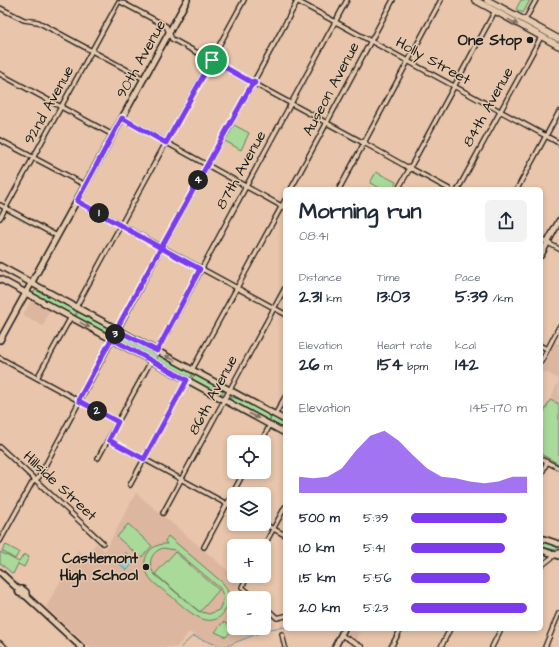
<!DOCTYPE html>
<meta charset="utf-8">
<style>
body{margin:0;font-family:"Architects Daughter",sans-serif;background:#f2f2f3;color:#1f2937;height:100vh;display:flex;flex-direction:column;font-size:15px;white-space:nowrap}
*{box-sizing:border-box;margin:0}
p{font-size:13px;color:#747a83}
.icon{flex:none;width:22px;height:22px;fill:none;stroke:currentColor;stroke-width:2;stroke-linecap:round;stroke-linejoin:round}
.map{position:relative;flex:1;overflow:hidden}
.side{position:absolute;left:283px;top:187px;width:260px;height:444px;display:flex;flex-direction:column;background:#fff;border-radius:6px;box-shadow:0 2px 6px #0003}
.side>*{flex:none}
.controls{position:absolute;left:227px;top:435px;display:grid;gap:8px}
.controls a{display:grid;place-items:center;width:44px;height:44px;border-radius:6px;background:#fff;box-shadow:0 2px 6px #0003;font-size:20px}
.pin{position:absolute;display:grid;place-items:center;width:34px;height:34px;color:#fff;margin:-17px;border:2px solid #fff;border-radius:50%;box-shadow:0 1px 4px #0007}
.km{position:absolute;width:20px;height:20px;margin:-10px;border-radius:50%;background:#222;color:#fff;font-size:11px;line-height:20px;text-align:center}
.round{display:grid;place-items:center;flex:none;width:42px;height:42px;border-radius:6px;background:#f2f2f3}
.overview{display:flex;align-items:center;justify-content:space-between;height:68px;padding:0 16px}
h1{font-size:22px;font-weight:800;line-height:30px}
.metrics{display:grid;grid-template-columns:repeat(3,1fr);gap:6px;height:68px;padding:4px 16px}
.metrics div{display:grid;align-content:center}
.metrics b{font-size:17px;font-weight:800}
.metrics small{font-size:11px;font-weight:400}
.metrics p{font-size:11px}
.chart{height:112px;padding:8px 16px}
.chart p{display:flex;justify-content:space-between}
.chart svg{width:100%;height:72px;margin-top:4px;fill:#7c3aed;opacity:.7}
ul{padding:0 16px;list-style:none;font-size:13px}
li{display:grid;grid-template-columns:64px 48px 1fr;align-items:center;height:30px}
li i{height:10px;border-radius:5px;background:#7c3aed}
.map>svg:first-child{display:block}
.built{fill:#dcb69f}
.green{fill:#a9da9a;stroke:#627b5b;fill-rule:evenodd}
.water{fill:#8adae5;stroke:#5e8e95}
.lines{fill:none;stroke-linecap:round;stroke-linejoin:round}
.stream{stroke:#5e8e95;stroke-width:1}
.street-casing{stroke:#1c1c1c;stroke-width:6}
.secondary-casing{stroke:#1c1c1c;stroke-width:8}
.primary-casing{stroke:#1c1c1c;stroke-width:8}
.street{stroke:#e6c9ad;stroke-width:3.5}
.secondary{stroke:#e6c9ad;stroke-width:5}
.primary{stroke:#e6c9ad;stroke-width:5.5}
.oneway{fill:#817264}
.route-casing{stroke:#fff;stroke-width:8}
.route{stroke:#7c3aed;stroke-width:5}
.poi-dot{fill:#1c1c1c;stroke:#e6c9ad;stroke-width:1.5}
.labels{text-anchor:middle;dominant-baseline:central;stroke-width:3;stroke-linejoin:round;paint-order:stroke}
.poi-label{font-size:15px;font-weight:bold;fill:#1c1c1c;stroke:#e6c9ad;text-anchor:end}
.street-label{font-size:15px;fill:#1c1c1c;stroke:#e6c9ad}
</style>
<div class="map">
<svg width="559" height="647" viewBox="0 0 559 647">
<rect width="100%" height="100%" fill="#e8c5ab"/>
<filter id="ink" filterUnits="userSpaceOnUse"><feTurbulence type="fractalNoise" baseFrequency=".025" numOctaves="2"/><feDisplacementMap in="SourceGraphic" scale="8" xChannelSelector="R" yChannelSelector="G"/><feConvolveMatrix kernelMatrix="1 2 1 2 8 2 1 2 1" color-interpolation-filters="sRGB"/></filter>
<g filter="url(#ink)">
<g class="built">
<path d="M31,301L49,310L43,326L23,315Z"/>
<path d="M555,342L559,344V379L541,370Z"/>
<path d="M559,381V404L550,400Z"/>
<path d="M136,493L240,581L236,591L240,595L242,593L249,598H234V628H264V615L274,624L249,637L222,646L208,642L189,632L177,647H89L46,607L78,550L87,558L96,543L105,551Z"/>
<path d="M350,629L360,633L357,640L347,634Z"/>
</g>
<g class="green">
<path d="M521,0H530L523,13L516,9Z"/>
<path d="M234,125L249,133L241,150L225,141Z"/>
<path d="M376,172L396,182L393,189H382L370,183Z"/>
<path d="M35,290L78,310L74,316L33,294Z"/>
<path d="M79,311L113,330L111,333L98,329L75,317Z"/>
<path d="M119,336L133,340L158,354L155,360L117,339Z"/>
<path d="M159,355L193,373L190,379L156,361Z"/>
<path d="M195,374L224,390L222,394L208,389L191,380Z"/>
<path d="M231,397L245,401L271,415L268,422L229,400Z"/>
<path d="M550,400L559,404V464L541,454V418Z"/>
<path d="M272,416L285,423V431L269,422Z"/>
<path d="M128,524L152,546L141,558L117,537Z"/>
<path d="M168,536L223,583C229,591 231,600 226,609C211,636 185,608 171,596C163,590 152,583 148,575C139,560 150,543 167,544L165,541ZM163,548L175,550L220,588L224,598L219,610L209,614L198,611L154,574C147,563 151,552 163,548Z"/>
<path d="M541,540L559,546L555,550L541,547Z"/>
<path d="M6,545L19,552L15,559L2,551Z"/>
<path d="M0,552L19,562L24,554L29,557L24,567L18,564L13,574L0,563Z"/>
<path d="M175,552L219,590L200,612L155,574Z"/>
<path d="M223,622L234,628L226,637L215,632Z"/>
</g>
<path class="water" d="M125,552L135,561L127,570L117,562Z"/>
<g class="lines">
<g class="stream">
<path d="M541,558L542,557"/>
<path d="M181,647L193,636L222,647"/>
<path d="M224,647L269,629L285,627"/>
</g>
<defs>
<g id="street">
<path d="M295,0L559,143"/>
<path d="M121,2L166,26L172,39L251,82"/>
<path d="M0,8L24,20L38,22L144,79"/>
<path d="M525,20L536,0"/>
<path d="M0,74L113,135"/>
<path d="M250,83L254,81L298,0"/>
<path d="M255,84L362,142"/>
<path d="M122,118L285,208"/>
<path d="M0,140L85,185"/>
<path d="M365,141L362,142L363,145L366,144L365,141L441,0"/>
<path d="M366,144L407,167"/>
<path d="M411,166L407,167L409,170L412,169L411,166L495,11"/>
<path d="M412,169L449,189"/>
<path d="M291,189L393,0"/>
<path d="M339,189L363,145"/>
<path d="M398,189L409,170"/>
<path d="M458,189L541,37"/>
<path d="M517,189L559,112"/>
<path d="M77,201L285,314"/>
<path d="M0,205L57,236"/>
<path d="M0,218L118,3"/>
<path d="M541,239L559,249"/>
<path d="M76,307L244,0"/>
<path d="M541,346L547,349"/>
<path d="M157,351L347,0"/>
<path d="M0,358L118,422"/>
<path d="M541,362L559,327"/>
<path d="M192,370L285,200"/>
<path d="M37,378L71,317"/>
<path d="M275,415L285,397"/>
<path d="M109,440L234,508"/>
<path d="M261,442L270,425"/>
<path d="M0,447L103,543"/>
<path d="M98,458L151,361"/>
<path d="M541,459L559,468"/>
<path d="M541,475L547,462"/>
<path d="M130,485L187,380"/>
<path d="M163,513L285,288"/>
<path d="M264,524L285,535"/>
<path d="M0,541L32,483L39,477L161,249L252,85"/>
<path d="M264,546L285,507"/>
<path d="M204,547L244,472"/>
<path d="M541,566L559,552"/>
<path d="M248,576L242,587L255,598"/>
<path d="M264,606L277,618L285,616"/>
<path d="M282,634L285,647"/>
<path d="M341,635L362,647"/>
<path d="M0,643L5,647"/>
<path d="M391,647L401,629"/>
<path d="M441,647L450,629"/>
<path d="M492,647L501,629"/>
<path d="M545,647L559,613"/>
</g>
<g id="secondary">
<path d="M541,255L559,221"/>
<path d="M0,266L285,420"/>
<path d="M0,279L285,433"/>
<path d="M0,340L187,0"/>
<path d="M541,538L559,544"/>
<path d="M541,550L559,556"/>
<path d="M0,572L18,589L19,593L26,596L81,647"/>
<path d="M18,589H22L26,592V596"/>
<path d="M335,647L344,629"/>
</g>
<g id="primary">
<path d="M475,0L559,46"/>
<path d="M487,0L559,39"/>
</g>
</defs>
<use href="#street" class="street-casing"/>
<use href="#secondary" class="secondary-casing"/>
<use href="#primary" class="primary-casing"/>
<use href="#street" class="street"/>
<use href="#secondary" class="secondary"/>
<use href="#primary" class="primary"/>
</g>
<defs><path id="oneway-solid" d="M-6-.8H1V-3.2L6.5 0L1 3.2V.8H-6Z"/></defs>
<g class="oneway">
<use href="#oneway-solid" transform="translate(513 22) rotate(29)"/>
<use href="#oneway-solid" transform="translate(85 325) rotate(28)"/>
<use href="#oneway-solid" transform="translate(170 358) rotate(-152)"/>
<use href="#oneway-solid" transform="translate(254 416) rotate(28)"/>
</g>
</g>
<g class="lines" filter="url(#ink)">
<defs>
<path id="route" d="M212,60L166,143L122,118L77,201L161,248C133,297 107,348 80,397L79,401L118,422L109,440L144,459L187,380L112,339L117,330L157,351L200,269L161,248L251,86L255,83L254,81L251,82L212,60"/>
</defs>
<use href="#route" class="route-casing"/>
<use href="#route" class="route"/>
</g>
<g class="poi-dot">
<circle cx="530" cy="40" r="4"/>
<circle cx="146" cy="567" r="4"/>
</g>
<g class="labels">
<g class="poi-label">
<text x="522" y="40">One Stop</text>
<text x="138" y="558">Castlemont<tspan x="138" dy="17">High School</tspan></text>
</g>
<g class="street-label">
<text transform="translate(141 59) rotate(-61)">90th Avenue</text>
<text transform="translate(433 61) rotate(29)">Holly Street</text>
<text transform="translate(331 89) rotate(-62)">Auseon Avenue</text>
<text transform="translate(49 105) rotate(-61)">92nd Avenue</text>
<text transform="translate(488 107) rotate(-61)">84th Avenue</text>
<text transform="translate(241 170) rotate(-61)">87th Avenue</text>
<text transform="translate(213 395) rotate(-62)">86th Avenue</text>
<text transform="translate(60 486) rotate(43)">Hillside Street</text>
</g>
</g>
</svg>
<div class="controls">
<a><svg class="icon" aria-label="locate" viewBox="0 0 24 24"><circle cx="12" cy="12" r="6"/><path d="M12 2v4M12 18v4M2 12h4M18 12h4"/></svg></a>
<a><svg class="icon" aria-label="layers" viewBox="0 0 24 24"><path d="M12 4l9 5-9 5-9-5zM3 14l9 5 9-5"/></svg></a>
<a>+</a>
<a>−</a>
</div>
<div class="pin" style="left:212px;top:60px;background:#1e9e55"><svg class="icon" aria-label="arrive" viewBox="0 0 24 24"><path d="M6 21V4h12l-3 4 3 4H6"/></svg></div>
<b class="km" style="left:99px;top:213px">1</b>
<b class="km" style="left:97px;top:411px">2</b>
<b class="km" style="left:115px;top:334px">3</b>
<b class="km" style="left:198px;top:180px">4</b>
<section class="side">
<div class="overview"><div><h1>Morning run</h1><p>08:41</p></div><a class="round"><svg class="icon" aria-label="share" viewBox="0 0 24 24"><path d="M12 15V3M7 8l5-5 5 5M5 13v7h14v-7"/></svg></a></div>
<div class="metrics">
<div><p>Distance</p><b>2.31<small> km</small></b></div>
<div><p>Time</p><b>13:03</b></div>
<div><p>Pace</p><b>5:39<small> /km</small></b></div>
</div>
<div class="metrics">
<div><p>Elevation</p><b>26<small> m</small></b></div>
<div><p>Heart rate</p><b>154<small> bpm</small></b></div>
<div><p>kcal</p><b>142</b></div>
</div>
<div class="chart"><p><span>Elevation</span>145–170 m</p>
<svg viewBox="0 0 160 44" preserveAspectRatio="none"><path d="M0 44V34L10 35L20 34L30 29L40 18L50 9L60 6L70 12L80 21L90 29L100 34L110 35L120 37L130 38L140 37L150 34L160 34V44z"/></svg>
</div>
<ul>
<li><b>500 m</b>5:39<i style="width:83%"></i></li>
<li><b>1.0 km</b>5:41<i style="width:81%"></i></li>
<li><b>1.5 km</b>5:56<i style="width:68%"></i></li>
<li><b>2.0 km</b>5:23<i style="width:100%"></i></li>
</ul>
</section>
</div>
